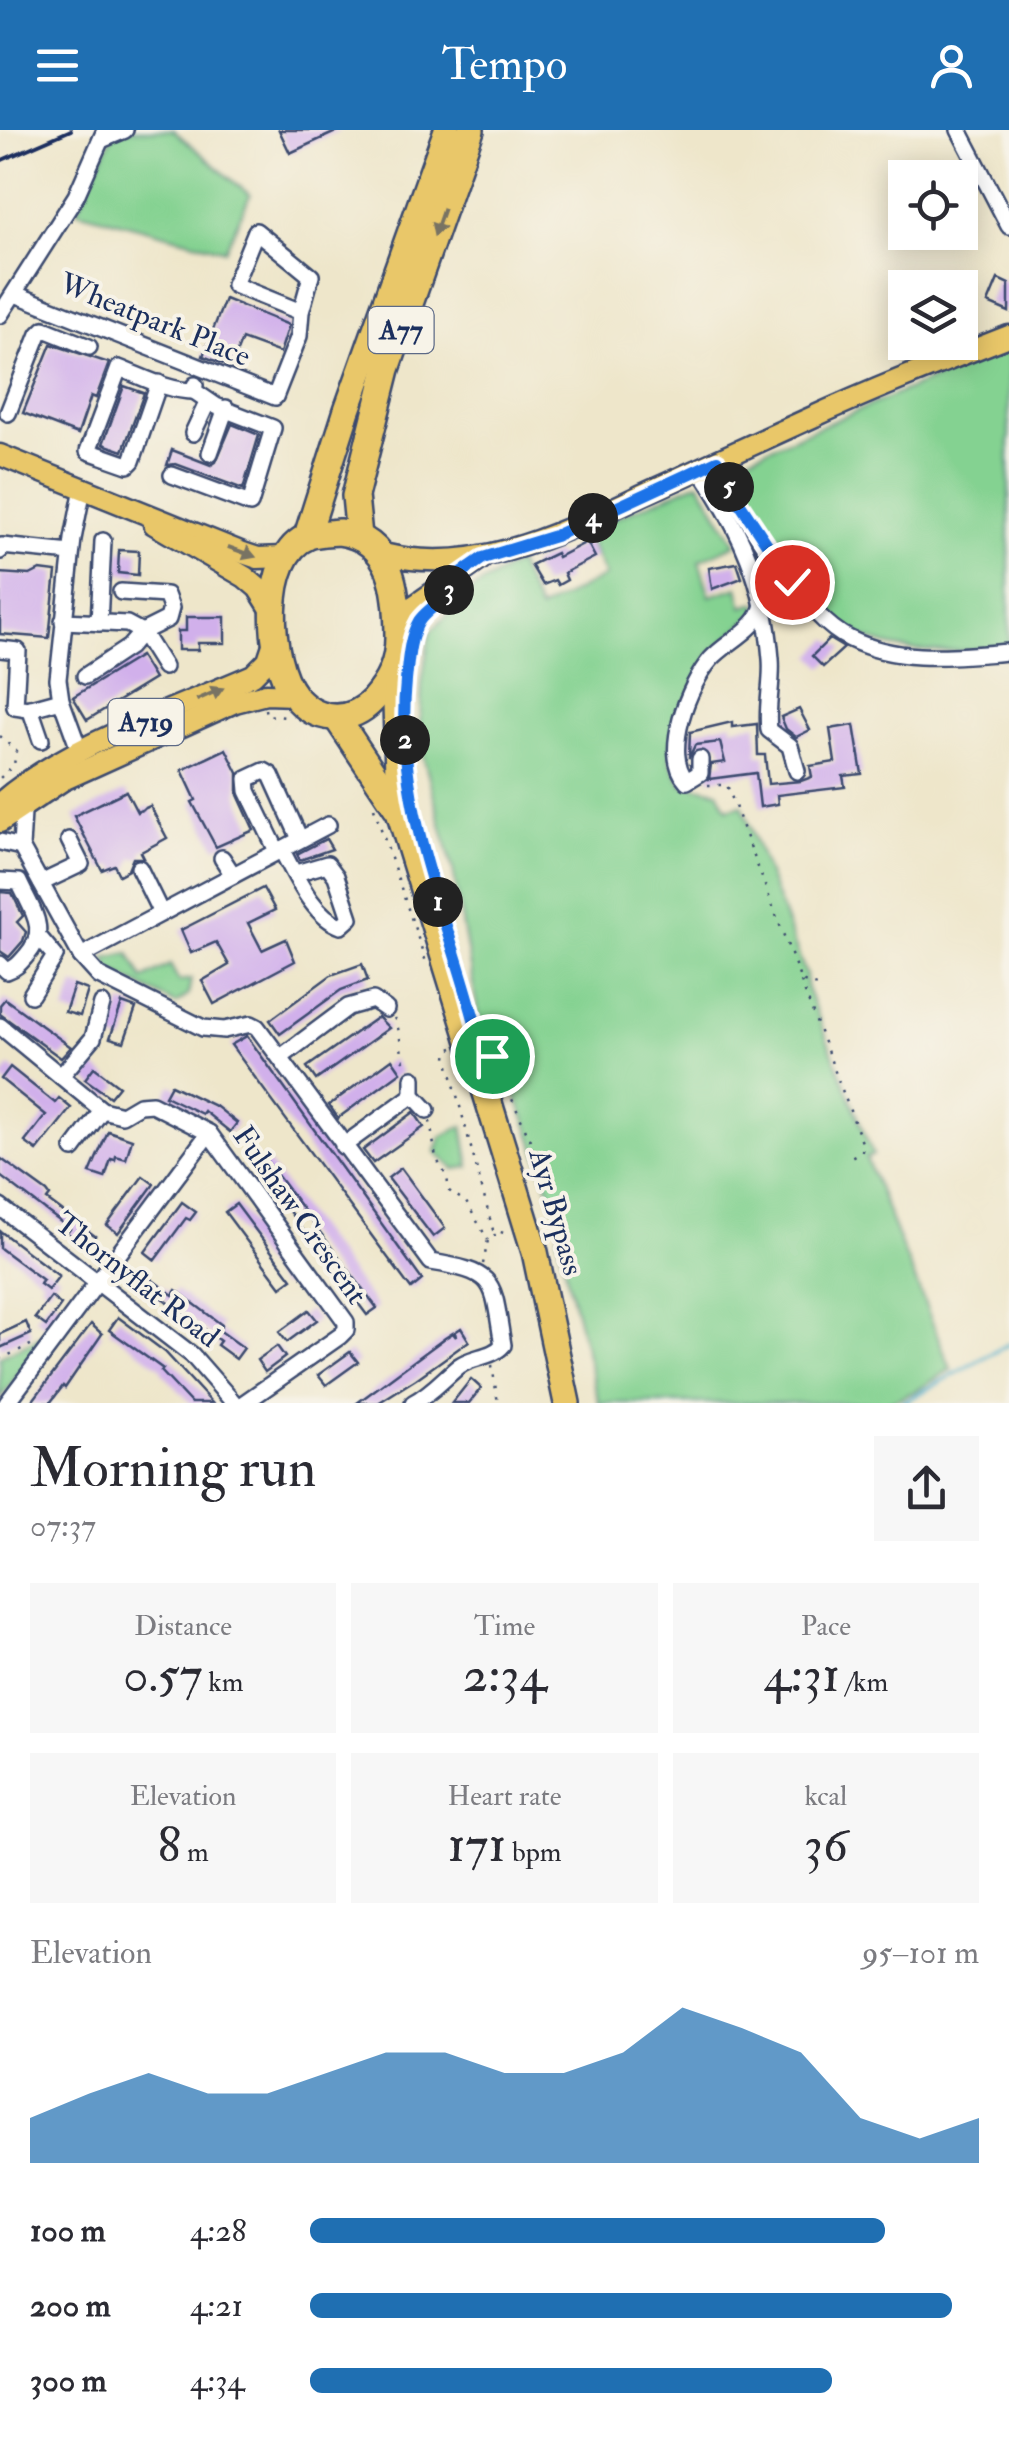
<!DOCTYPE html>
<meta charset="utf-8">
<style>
body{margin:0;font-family:"IM FELL Double Pica",serif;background:#f7f7f7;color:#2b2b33;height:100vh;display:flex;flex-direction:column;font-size:38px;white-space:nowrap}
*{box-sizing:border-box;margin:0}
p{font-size:32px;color:#7c7c81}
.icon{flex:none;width:55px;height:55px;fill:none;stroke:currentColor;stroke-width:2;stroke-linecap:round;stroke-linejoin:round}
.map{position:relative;height:1273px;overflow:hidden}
.drawer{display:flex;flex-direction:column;background:#fff;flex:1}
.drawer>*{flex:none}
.buttons{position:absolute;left:888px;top:30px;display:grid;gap:20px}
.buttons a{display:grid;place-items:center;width:90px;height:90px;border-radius:0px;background:#fff;box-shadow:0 5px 25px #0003;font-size:50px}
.pin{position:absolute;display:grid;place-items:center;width:85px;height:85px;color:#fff;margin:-42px;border:5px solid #fff;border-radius:50%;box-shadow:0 2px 10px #0007}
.km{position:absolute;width:50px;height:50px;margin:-25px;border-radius:50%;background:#222;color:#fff;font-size:28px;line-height:50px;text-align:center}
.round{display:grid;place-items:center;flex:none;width:105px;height:105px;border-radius:0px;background:#f7f7f7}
.head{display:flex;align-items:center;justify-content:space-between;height:170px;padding:0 30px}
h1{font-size:55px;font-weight:600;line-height:75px}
.stats{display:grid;grid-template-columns:repeat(3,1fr);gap:15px;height:170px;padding:10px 30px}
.stats div{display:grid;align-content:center;border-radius:0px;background:#f7f7f7;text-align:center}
.stats b{font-size:50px;font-weight:600}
.stats small{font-size:28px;font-weight:400}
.stats p{font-size:28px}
.chart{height:280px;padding:20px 30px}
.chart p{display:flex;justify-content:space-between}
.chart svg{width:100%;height:180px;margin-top:10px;fill:#1f6fb2;opacity:.7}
ul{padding:0 30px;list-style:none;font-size:32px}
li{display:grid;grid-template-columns:160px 120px 1fr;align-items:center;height:75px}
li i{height:25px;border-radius:12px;background:#1f6fb2}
header{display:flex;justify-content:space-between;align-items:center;height:130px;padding:0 30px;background:#1f6fb2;color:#fff;font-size:45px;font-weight:600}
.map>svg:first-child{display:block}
.green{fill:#84d291;stroke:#508078;stroke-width:2.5}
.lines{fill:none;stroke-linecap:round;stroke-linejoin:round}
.stream{stroke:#4db0cc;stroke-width:4}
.building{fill:#d1b0eb}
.minor-casing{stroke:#3b4a6e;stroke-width:20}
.major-casing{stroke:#3b4a6e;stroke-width:25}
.highway-casing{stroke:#3b4a6e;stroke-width:30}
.path{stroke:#3b4a6e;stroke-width:2.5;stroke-dasharray:2.5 8;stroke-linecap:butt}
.minor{stroke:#fff;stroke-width:15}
.major{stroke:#e9c769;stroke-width:20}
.highway{stroke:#e9c769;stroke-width:25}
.rail{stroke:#1b2f5e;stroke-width:4}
.oneway{fill:#787363}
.route-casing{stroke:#fff;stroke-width:20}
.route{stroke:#1a73e8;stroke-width:12}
.labels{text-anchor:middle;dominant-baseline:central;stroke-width:8;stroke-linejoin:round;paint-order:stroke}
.shield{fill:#f7f3e8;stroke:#5d6a87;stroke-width:2.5}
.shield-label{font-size:28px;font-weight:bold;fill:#1b2f5e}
.street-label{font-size:30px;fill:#1b2f5e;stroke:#f7f3e8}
</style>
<header><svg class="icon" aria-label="menu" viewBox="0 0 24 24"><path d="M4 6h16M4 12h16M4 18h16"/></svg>Tempo<svg class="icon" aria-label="person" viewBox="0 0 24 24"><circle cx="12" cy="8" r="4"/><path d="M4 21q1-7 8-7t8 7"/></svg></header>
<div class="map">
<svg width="1009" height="1273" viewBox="0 0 1009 1273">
<rect width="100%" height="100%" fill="#f7f3e8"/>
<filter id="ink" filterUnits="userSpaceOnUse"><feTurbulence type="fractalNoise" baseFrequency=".01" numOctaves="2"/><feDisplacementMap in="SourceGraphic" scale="20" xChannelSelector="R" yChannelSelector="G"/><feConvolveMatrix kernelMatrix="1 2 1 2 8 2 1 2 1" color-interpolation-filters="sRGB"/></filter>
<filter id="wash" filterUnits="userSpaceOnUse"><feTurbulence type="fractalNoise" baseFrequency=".0048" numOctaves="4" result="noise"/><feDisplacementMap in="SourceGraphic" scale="40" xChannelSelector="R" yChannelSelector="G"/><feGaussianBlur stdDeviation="2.25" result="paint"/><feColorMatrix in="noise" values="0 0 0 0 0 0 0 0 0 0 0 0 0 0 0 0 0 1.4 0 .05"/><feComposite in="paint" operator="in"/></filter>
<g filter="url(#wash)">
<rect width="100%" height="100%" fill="#eee6ca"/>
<g class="green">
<path d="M115,0H173L250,65L225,120L77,81Z"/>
<path d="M1009,217V516C833,540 817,481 732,348L729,335Z"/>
<path d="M699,352L736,414L699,431L710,466L738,457L743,477L756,473L758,481L710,524L672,612L670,630L681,654L718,661L727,679L742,675L806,845V856L873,1025L866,1028L951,1239L916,1261L887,1273H599L557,1108L561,1097L529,999L501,929L480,894L453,740L419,610L422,552L430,502L475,458L517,433L539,480L605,446L585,401Z"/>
<path d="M129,823L143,849L170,835L179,851L191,849L188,865L176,874L112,841L105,828Z"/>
<path d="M463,996L470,1037L454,1039L436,1022L441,1007Z"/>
<path d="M48,1204L7,1260L0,1268V1226Z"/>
</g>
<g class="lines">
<path class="stream" d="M902,1273L1009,1214"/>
</g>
<g id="blocks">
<g class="building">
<path d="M279,0H340L290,23Z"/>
<path d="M998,149L1009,154V182L988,173Z"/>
<path d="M225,169L289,195L280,223L242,209L231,237L203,226Z"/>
<path d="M51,214L109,233L96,268L91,266L78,304L23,283Z"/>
<path d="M124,256L144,263L123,321L103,314Z"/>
<path d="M232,294L259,305L243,359L176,334L167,335L172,320L211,335L216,332Z"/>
<path d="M587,412L595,427L564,443L567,450L558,455L555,450L543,455L531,435L556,423L558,427Z"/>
<path d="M119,420L139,421L138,445L118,443Z"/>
<path d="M737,433L742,448L712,459L709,438Z"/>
<path d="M40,440L56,442L49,508L0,504V443L30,445Z"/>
<path d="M186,487H225V513H198V520H178V501H186Z"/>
<path d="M829,509L844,518L823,537L812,526Z"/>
<path d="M140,526L154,549L87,590L73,567Z"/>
<path d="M799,579L810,600L796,607L786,599L781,587Z"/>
<path d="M732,592V597L757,594L758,625H765L768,654L801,651L812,647L810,636L835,632L830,599L854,595L862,644L843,646L845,657L777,665L778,674L760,677L756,643L709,649L711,634L725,632L720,612L695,615L689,628L690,602Z"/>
<path d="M226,619L238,643V665L254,700L216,717L192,672L196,670L182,640Z"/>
<path d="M126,661L137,682L150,676L167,708L141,722L144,728H133L128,740L119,745L114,735L102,740L74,686Z"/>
<path d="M326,709L332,719L300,730L297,724Z"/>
<path d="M263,758L275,780L248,793L262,820L286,809L295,831L214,874L202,851L229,835L216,812L191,823L181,800Z"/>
<path d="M0,762L12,763L23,786L17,792L26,802L23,811L9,827L0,821Z"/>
<path d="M362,834L368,850L341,860L280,904L270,890L331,845Z"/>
<path d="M74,855L88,860L80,886L65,882Z"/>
<path d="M5,869L71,917L61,928L0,884V875Z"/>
<path d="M122,873L136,878L124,912L110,908Z"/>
<path d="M378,887L389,898L316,950L307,937Z"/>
<path d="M247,906L422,1150L411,1159L231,915Z"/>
<path d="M392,929L401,942L338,988L329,975Z"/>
<path d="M10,937L55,973L59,968L71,978L37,1021L25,1012L46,985L1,949Z"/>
<path d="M94,937L119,956L110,967L85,949Z"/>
<path d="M171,955L217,977L237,993L230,1002L204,981L202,984L165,966Z"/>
<path d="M414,982L424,997L373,1033L363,1020Z"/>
<path d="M108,1001L132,1009L126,1029L116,1026L115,1030L111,1029L105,1048L90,1043Z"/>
<path d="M0,1028L47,1062L50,1066L47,1070L95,1106L86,1117L67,1103L70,1099L0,1046Z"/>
<path d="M265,1029L377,1178L367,1185L255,1036Z"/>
<path d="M401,1038L445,1098L433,1107L388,1048Z"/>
<path d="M143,1046L154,1054L118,1103L107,1095Z"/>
<path d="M182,1072L196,1082L190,1090L186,1088L155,1130L145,1122Z"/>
<path d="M236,1074L292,1149L281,1157L225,1082Z"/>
<path d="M0,1101L59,1146L48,1160L40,1154L43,1150L0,1118Z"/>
<path d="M147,1146L173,1165L176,1160L222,1195L219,1200L244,1218L236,1229L217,1215L220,1211L188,1187L161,1167L158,1171L139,1157Z"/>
<path d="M51,1167L61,1175L46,1196L35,1188Z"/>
<path d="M309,1180L317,1190L287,1212L279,1202Z"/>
<path d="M118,1187L165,1222L212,1273H191L161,1241L163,1239L109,1200Z"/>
<path d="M26,1192L31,1204L0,1218V1204Z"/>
<path d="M91,1194L102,1204L65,1258L63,1256L50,1273H31Z"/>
<path d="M461,1198L469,1211L416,1249L378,1273H357L445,1208L453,1203L456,1207L455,1202Z"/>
<path d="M277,1216L285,1227L265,1242L257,1230Z"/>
<path d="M350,1222L358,1232L326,1255L318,1245Z"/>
<path d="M471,1249L481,1258L469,1273H452Z"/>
</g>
</g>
</g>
<g filter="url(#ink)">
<use href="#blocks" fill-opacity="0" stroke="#3b4a6e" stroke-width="2.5"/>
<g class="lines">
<defs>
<g id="minor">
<path d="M959,0L1009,96"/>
<path d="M101,10L125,0"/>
<path d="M15,164L275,267L299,206L301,182L311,146L256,101L234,155L301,182"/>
<path d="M0,185L76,66L105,0"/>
<path d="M159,253L132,331L128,335L88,321L119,238C143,247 168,261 194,261"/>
<path d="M8,283L39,204L44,199L89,217"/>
<path d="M193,303L208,271"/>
<path d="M210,323L226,278"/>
<path d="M717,331C738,379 802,486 850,509C901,534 955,526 1009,522"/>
<path d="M700,339C741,400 765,454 771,529C773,553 766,576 769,600L790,616L797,641"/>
<path d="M172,345L250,374L273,298L216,276L194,261L195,255"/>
<path d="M0,421L2,416L71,423"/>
<path d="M63,491L127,494L142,502L164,537"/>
<path d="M99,493L103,411"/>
<path d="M0,519L18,521L15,577L28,579L61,570"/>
<path d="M85,546L129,517L142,502L168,489L171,478L166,465L121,462"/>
<path d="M30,578L41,610"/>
<path d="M80,622L61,570L58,549L73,409L83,358"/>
<path d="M700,629V643L687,651C661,624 689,554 711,529C727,511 759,499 763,474"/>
<path d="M0,712L21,717L81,826L99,846L203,898L224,900L251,894L257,897L431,1132C499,1143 492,1151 503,1215C492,1228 473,1226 459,1236C443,1249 432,1263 413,1273"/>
<path d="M21,717L23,683L27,673"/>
<path d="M281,719C295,744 313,787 341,796L350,788L336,746L327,734L296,743"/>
<path d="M277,721L248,661L247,649L264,641L271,645L300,709"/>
<path d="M222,728L233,745"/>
<path d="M139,738L161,783"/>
<path d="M0,751L19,752C32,781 50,800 26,826C19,834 16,838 7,841L0,834"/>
<path d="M41,753L81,734L69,710"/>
<path d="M81,826L328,695"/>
<path d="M31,865L55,826L39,807"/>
<path d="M0,896L102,980L122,985L139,975L152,974L209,1003"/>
<path d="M281,927L348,877L373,870L386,879"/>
<path d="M61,946L93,908L102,874"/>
<path d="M413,948V965L427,980"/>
<path d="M343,1016L413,965"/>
<path d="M73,1019L102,980"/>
<path d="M0,1077L192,1225L234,1273"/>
<path d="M7,1273L209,1003L346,1192V1200L340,1206L244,1273"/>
</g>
<g id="major">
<path d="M0,325L243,423L258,428L284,427"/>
<path d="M154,394L245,447L258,458L273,482"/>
<path d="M383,424C477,447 561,403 644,364C698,340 751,315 804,291C871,260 940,233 1009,206"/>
<path d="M398,492L414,476L481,429"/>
<path d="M0,673C65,616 173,580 253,545L268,530L275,509"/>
<path d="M0,692L63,650L235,572L266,564L294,565"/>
</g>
<g id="highway">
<path d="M339,402C394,409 398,462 398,508C398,533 389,552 373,570C350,595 315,592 294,565C268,532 260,425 309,406C318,403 329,403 339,402Z"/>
<path d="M307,406L347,280L447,0"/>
<path d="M359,406L355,366L387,239L471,0"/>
<path d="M395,537L399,681L535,1122L567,1273"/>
<path d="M338,590L396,677"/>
</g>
</defs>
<use href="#minor" class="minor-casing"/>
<use href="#major" class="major-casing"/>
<use href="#highway" class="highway-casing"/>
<g class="path">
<path d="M265,579L266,585L287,587"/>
<path d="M0,606L16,621L14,635L0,648"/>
<path d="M708,655H727L801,851L816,856"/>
<path d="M374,678L426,832"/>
<path d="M801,852L863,1015L862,1021L851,1027"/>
<path d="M394,888C403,904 398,921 407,938"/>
<path d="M453,918L448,920L447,928L493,1100L504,1103"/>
<path d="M495,931L529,1007L551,1085L545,1091"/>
<path d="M430,991L436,1028L447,1047L449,1061L466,1072L488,1110"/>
<path d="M483,1134L488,1110L498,1103"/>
<path d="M0,1229L35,1213"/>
<path d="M492,1235L498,1273"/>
</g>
<use href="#minor" class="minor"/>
<use href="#major" class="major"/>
<use href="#highway" class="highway"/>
<path class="rail" d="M0,31L71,0"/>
</g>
<defs><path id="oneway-solid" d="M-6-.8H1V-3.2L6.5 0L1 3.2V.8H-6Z" transform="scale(2.5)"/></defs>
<g class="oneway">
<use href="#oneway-solid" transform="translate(439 92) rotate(109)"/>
<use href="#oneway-solid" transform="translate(242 422) rotate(20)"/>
<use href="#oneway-solid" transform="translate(210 564) rotate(-24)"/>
</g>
</g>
<g class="lines" filter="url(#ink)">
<defs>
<path id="route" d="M492,926L481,916C452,794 393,679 406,551C408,532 409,508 419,491C426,481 438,473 448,466L450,451L483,428L555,406L717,331L727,354L792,452"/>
</defs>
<use href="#route" class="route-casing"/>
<use href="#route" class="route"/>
</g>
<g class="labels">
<g class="shield">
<rect x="368.5" y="177" width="65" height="46" rx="8"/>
<rect x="108.5" y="569" width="75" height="46" rx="8"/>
</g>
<g class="shield-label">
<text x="401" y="200">A77</text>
<text x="146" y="592">A719</text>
</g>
<g class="street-label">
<text transform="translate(155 190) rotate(22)">Wheatpark Place</text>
<text transform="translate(556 1082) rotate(74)">Ayr Bypass</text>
<text transform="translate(300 1085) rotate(55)">Fulshaw Crescent</text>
<text transform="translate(137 1150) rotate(38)">Thornyflat Road</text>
</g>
</g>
</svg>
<div class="buttons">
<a><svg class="icon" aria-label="locate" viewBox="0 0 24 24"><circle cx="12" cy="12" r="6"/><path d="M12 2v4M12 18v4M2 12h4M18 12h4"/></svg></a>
<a><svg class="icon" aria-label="layers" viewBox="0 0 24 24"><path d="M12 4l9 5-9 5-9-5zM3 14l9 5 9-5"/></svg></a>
</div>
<div class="pin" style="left:492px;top:926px;background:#1e9e55"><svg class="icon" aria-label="arrive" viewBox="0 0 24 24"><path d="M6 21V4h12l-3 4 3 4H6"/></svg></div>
<div class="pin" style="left:792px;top:452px;background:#d93025"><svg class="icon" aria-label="check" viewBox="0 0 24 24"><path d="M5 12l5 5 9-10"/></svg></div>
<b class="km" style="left:438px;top:772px">1</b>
<b class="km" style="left:405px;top:610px">2</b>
<b class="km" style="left:449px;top:460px">3</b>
<b class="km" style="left:593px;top:388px">4</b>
<b class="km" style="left:729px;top:357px">5</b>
</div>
<section class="drawer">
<div class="head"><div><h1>Morning run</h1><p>07:37</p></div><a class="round"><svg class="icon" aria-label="share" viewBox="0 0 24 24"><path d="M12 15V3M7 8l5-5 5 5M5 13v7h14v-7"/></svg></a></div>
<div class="stats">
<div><p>Distance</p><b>0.57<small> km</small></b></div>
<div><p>Time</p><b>2:34</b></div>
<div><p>Pace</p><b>4:31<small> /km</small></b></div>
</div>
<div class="stats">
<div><p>Elevation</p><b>8<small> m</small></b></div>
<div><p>Heart rate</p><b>171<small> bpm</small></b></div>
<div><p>kcal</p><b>36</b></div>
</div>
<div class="chart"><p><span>Elevation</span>95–101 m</p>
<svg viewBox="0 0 160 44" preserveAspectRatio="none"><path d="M0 44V33L10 27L20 22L30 27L40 27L50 22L60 17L70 17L80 22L90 22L100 17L110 6L120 11L130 17L140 33L150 38L160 33V44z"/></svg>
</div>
<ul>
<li><b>100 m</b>4:28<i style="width:86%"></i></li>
<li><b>200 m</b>4:21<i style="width:96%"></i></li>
<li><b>300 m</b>4:34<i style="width:78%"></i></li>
</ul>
</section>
